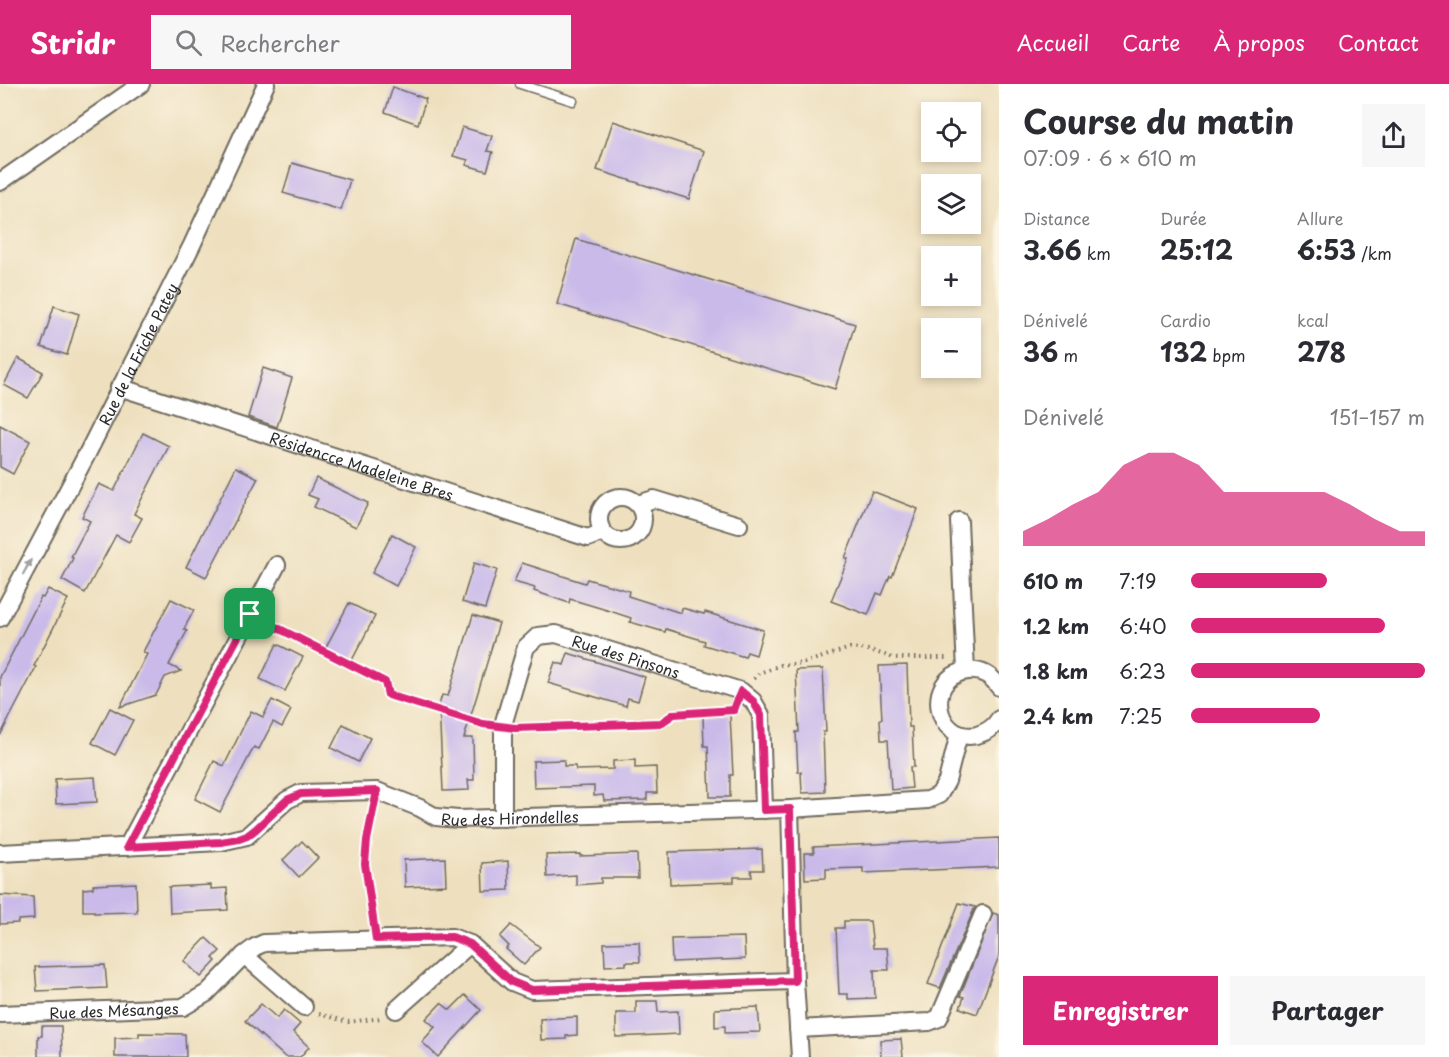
<!DOCTYPE html>
<html lang="fr">
<meta charset="utf-8">
<style>
body{margin:0;font-family:"Playpen Sans",sans-serif;background:#f7f7f7;color:#2b2b33;height:100vh;display:flex;flex-direction:column;font-size:22px;white-space:nowrap}
*{box-sizing:border-box;margin:0}
p{font-size:20px;color:#7c7c81}
.icon{flex:none;width:33px;height:33px;fill:none;stroke:currentColor;stroke-width:2;stroke-linecap:round;stroke-linejoin:round}
.map{position:relative;flex:1;overflow:hidden}
.sheet{display:flex;flex-direction:column;background:#fff;width:450px}
.sheet>*{flex:none}
.buttons{position:absolute;left:921px;top:18px;display:grid;gap:12px}
.buttons a{display:grid;place-items:center;width:60px;height:60px;border-radius:0px;background:#fff;box-shadow:0 3px 9px #0003;font-size:30px}
.pin{position:absolute;display:grid;place-items:center;width:51px;height:51px;color:#fff;margin:-26px;border-radius:12px;box-shadow:0 3px 9px #0006}
.round{display:grid;place-items:center;flex:none;width:63px;height:63px;border-radius:0px;background:#f7f7f7}
.headline{display:flex;align-items:center;justify-content:space-between;height:102px;padding:0 24px}
h1{font-size:33px;font-weight:700;line-height:45px}
.metrics{display:grid;grid-template-columns:repeat(3,1fr);gap:9px;height:102px;padding:6px 24px}
.metrics div{display:grid;align-content:center}
.metrics b{font-size:26px;font-weight:700}
.metrics small{font-size:16px;font-weight:400}
.metrics p{font-size:16px}
.chart{height:168px;padding:12px 24px}
.chart p{display:flex;justify-content:space-between}
.chart svg{width:100%;height:108px;margin-top:6px;fill:#db2777;opacity:.7}
.cta{display:flex;gap:12px;margin-top:auto;padding:12px 24px}
.cta a{flex:1;height:69px;border-radius:0px;background:#db2777;color:#fff;font-size:24px;font-weight:700;line-height:69px;text-align:center}
.cta a+a{background:#f7f7f7;color:#2b2b33}
ul{padding:0 24px;list-style:none;font-size:20px}
li{display:grid;grid-template-columns:96px 72px 1fr;align-items:center;height:45px}
li i{height:15px;border-radius:8px;background:#db2777}
header{display:flex;align-items:center;gap:36px;box-sizing:border-box;height:84px;padding:0 30px;background:#db2777;color:#fff}
header strong{font-size:28px}
nav{display:flex;gap:33px;margin-inline-start:auto;font-size:21px}
.search{width:420px;height:54px;background:#f7f7f7;display:flex;align-items:center;gap:15px;box-sizing:border-box;padding:0 21px;border-radius:0px;color:#7c7c81;font-size:22px}
main{display:flex;flex:1;min-height:0}
.map>svg:first-child{display:block}
.building{fill:#c9baea}
.lines{fill:none;stroke-linecap:round;stroke-linejoin:round}
.lane-casing{stroke:#6f6a5f;stroke-width:11}
.street-casing{stroke:#6f6a5f;stroke-width:20}
.path{stroke:#6f6a5f;stroke-width:4;stroke-dasharray:1.5 4.5;stroke-linecap:butt}
.lane{stroke:#fff;stroke-width:8}
.street{stroke:#fff;stroke-width:16}
.oneway{fill:#a0a0a0}
.route-casing{stroke:#fff;stroke-width:12}
.route{stroke:#db2777;stroke-width:8}
.labels{text-anchor:middle;dominant-baseline:central;stroke-width:6;stroke-linejoin:round;paint-order:stroke}
.street-label{font-size:15px;fill:#2b2b2b;stroke:#fcf5e5}
</style>
<header>
<strong>Stridr</strong>
<div class="search"><svg class="icon" aria-label="search" viewBox="0 0 24 24"><circle cx="10" cy="10" r="6"/><path d="M15 15l6 6"/></svg>Rechercher</div>
<nav><a>Accueil</a><a>Carte</a><a>À propos</a><a>Contact</a></nav>
</header>
<main>
<div class="map">
<svg width="999" height="973" viewBox="0 0 999 973">
<rect width="100%" height="100%" fill="#fcf5e5"/>
<filter id="ink" filterUnits="userSpaceOnUse"><feTurbulence type="fractalNoise" baseFrequency=".0167" numOctaves="2"/><feDisplacementMap in="SourceGraphic" scale="12" xChannelSelector="R" yChannelSelector="G"/><feConvolveMatrix kernelMatrix="1 2 1 2 8 2 1 2 1" color-interpolation-filters="sRGB"/></filter>
<filter id="wash" filterUnits="userSpaceOnUse"><feTurbulence type="fractalNoise" baseFrequency=".008" numOctaves="4" result="noise"/><feDisplacementMap in="SourceGraphic" scale="24" xChannelSelector="R" yChannelSelector="G"/><feGaussianBlur stdDeviation="1.35" result="paint"/><feColorMatrix in="noise" values="0 0 0 0 0 0 0 0 0 0 0 0 0 0 0 0 0 1.4 0 .05"/><feComposite in="paint" operator="in"/></filter>
<g filter="url(#wash)">
<rect width="100%" height="100%" fill="#eee0bf"/>
<g id="blocks">
<g class="building">
<path d="M393,3L426,15L418,40L385,28Z"/>
<path d="M613,37L704,67L689,115L597,86Z"/>
<path d="M462,43L492,52L487,67L493,68L487,87L466,81L468,76L453,72Z"/>
<path d="M292,79L350,96L341,126L283,109Z"/>
<path d="M576,155L855,240L835,305L557,220Z"/>
<path d="M54,222L79,230L67,271L41,263Z"/>
<path d="M18,274L43,288L28,314L4,301Z"/>
<path d="M263,284L292,294L277,343L248,333Z"/>
<path d="M0,341L30,357L13,390L0,383Z"/>
<path d="M143,349L169,362L134,430L142,434L129,458L116,451L85,509L62,496L73,474L71,473L90,437L82,433L99,400L114,407Z"/>
<path d="M236,383L258,394L206,493L186,483Z"/>
<path d="M316,394L368,419L356,443L314,423L318,415L308,411Z"/>
<path d="M872,407L918,425L892,493L890,492L882,511L877,509L868,531L831,517L848,475L845,474Z"/>
<path d="M392,450L416,463L396,502L372,489Z"/>
<path d="M474,479L497,486L485,525L462,518Z"/>
<path d="M522,479L585,499L587,495L629,507L628,512L681,529L682,524L704,530L705,528L763,546L756,571L747,568L745,573L704,561L705,557L666,545L665,548L630,538L631,534L610,527L570,515L569,519L534,507L535,504L514,498Z"/>
<path d="M48,505L68,515L34,582L36,583L0,652V593L41,513L43,514Z"/>
<path d="M171,515L194,526L184,545L187,547L169,581L181,587L165,593L156,611L120,623L147,570L143,568Z"/>
<path d="M349,519L375,532L351,578L325,565Z"/>
<path d="M473,531L499,539L464,654H473L474,696H468L469,706L443,707L439,621L442,611L448,612Z"/>
<path d="M277,560L303,573L285,607L260,595Z"/>
<path d="M568,569L645,593L638,617L628,614L626,622L548,599L555,578L564,581Z"/>
<path d="M907,581L909,643H912L914,683H910L912,704L891,706L888,656H881L880,635H882L879,582Z"/>
<path d="M823,585L826,648H823L825,708L802,709L801,688H798L796,648H799L796,586Z"/>
<path d="M272,616L291,626L282,643L273,638L259,665L254,663L220,728L195,715L214,677L224,682L251,627L263,633Z"/>
<path d="M110,624L133,636L115,671L92,659Z"/>
<path d="M730,631L733,691H730V713H710L708,662H704L703,632Z"/>
<path d="M343,640L370,654L358,678L331,664Z"/>
<path d="M564,676V682H575L576,686L613,685V677L635,676V684L656,683L657,709H647V716L604,717L603,711L594,712V702L534,704L533,677Z"/>
<path d="M95,693L97,718L56,720L55,695Z"/>
<path d="M999,754V783L863,789V784L826,785V794L805,795L804,769H814L813,763Z"/>
<path d="M302,757L318,774L299,793L283,776Z"/>
<path d="M762,765L763,786H751L752,793H734V798L670,800L669,768Z"/>
<path d="M580,770V772L637,770L638,794H601V799L576,801V791L547,793L546,771Z"/>
<path d="M445,774L446,801L405,803L404,776Z"/>
<path d="M508,777L509,806L483,807L482,779Z"/>
<path d="M136,799L137,828L94,829V827H83V805L93,804V801Z"/>
<path d="M211,801V805L227,804L228,826L170,829L169,803Z"/>
<path d="M0,811L33,813L34,835L18,836V839L0,840Z"/>
<path d="M959,819L975,823L940,904L928,900Z"/>
<path d="M993,829L999,831V872L977,930L960,924L964,913L960,912Z"/>
<path d="M844,837H870L873,864H887L889,886H874L875,914L848,915V910H839L836,844H844Z"/>
<path d="M511,841L540,863L524,881L506,865L509,862L500,853Z"/>
<path d="M744,853L745,875L672,878L671,855Z"/>
<path d="M206,854L220,867L213,874L216,877L201,893L184,877Z"/>
<path d="M639,858L640,878H626V881L605,882L604,859Z"/>
<path d="M105,881L107,904L37,907L35,883Z"/>
<path d="M465,911L481,926L438,973L422,958L435,943L426,935L441,919L450,926Z"/>
<path d="M636,917H657L658,928L678,927L679,950L616,953V929H636Z"/>
<path d="M261,920L277,934L284,926L300,940L293,948L309,963L300,973H285L245,937Z"/>
<path d="M758,923L760,948L725,949V942L715,943V925Z"/>
<path d="M577,933V951L566,952V955L541,956L540,935Z"/>
<path d="M42,942H61L62,973H38V952H42Z"/>
<path d="M139,949L185,950L186,973H115V954L139,953Z"/>
<path d="M901,955L903,973H881L880,956Z"/>
</g>
</g>
</g>
<g filter="url(#ink)">
<use href="#blocks" fill-opacity="0" stroke="#6f6a5f" stroke-width="1.5"/>
<g class="lines">
<defs>
<path id="lane" d="M520,0L573,17"/>
<g id="street">
<path d="M0,98L141,0"/>
<path id="s1" d="M119,303L588,454L603,448"/>
<circle cx="621" cy="435" r="22"/>
<path d="M638,420L654,415L739,441"/>
<path d="M959,437L966,587"/>
<path id="s2" d="M0,534L87,370L192,161L266,0"/>
<path d="M999,603C992,592 981,585 967,587C922,594 936,660 977,651C987,648 994,644 999,635"/>
<path d="M790,725L795,897L800,973"/>
<path id="s3" d="M503,734V641L526,563L538,552L556,550L741,607L753,617L761,631L764,726"/>
<path d="M127,763L277,481"/>
<path id="s4" d="M0,769L221,758L247,752L287,716L301,709L377,707L420,724L436,733L458,735L790,725L928,716L939,711L947,697L959,650"/>
<path d="M244,871L255,863L264,859L452,853L470,860L512,898L532,906L795,897"/>
<path d="M396,926L470,860"/>
<path id="s5" d="M0,930L183,923L207,909L244,871L304,923"/>
<path d="M798,945L929,938L939,934L983,830"/>
</g>
</defs>
<use href="#lane" class="lane-casing"/>
<use href="#street" class="street-casing"/>
<g class="path">
<path d="M267,538L385,598L388,611L486,640"/>
<path d="M754,595L759,589L781,581L804,579L850,564L869,566L894,574H946"/>
<path d="M520,644L661,639L674,630L734,625"/>
<path d="M373,837L365,780L367,756L373,725"/>
<path d="M319,930L348,938L382,934"/>
</g>
<use href="#lane" class="lane"/>
<use href="#street" class="street"/>
</g>
<defs><path id="oneway-solid" d="M-6-.8H1V-3.2L6.5 0L1 3.2V.8H-6Z" transform="scale(1.5)"/></defs>
<use class="oneway" href="#oneway-solid" transform="translate(27 483) rotate(-62)"/>
</g>
<g class="lines" filter="url(#ink)">
<defs>
<path id="route" d="M250,530L385,598L388,611L483,640L515,644L661,639L674,630L734,626L741,607L753,617L761,631L764,726L790,725L795,897L532,906L512,898L470,860L452,853L376,855L365,780L367,756L377,707L301,710L287,716L256,745L247,752L239,755L221,758L127,763Z"/>
</defs>
<use href="#route" class="route-casing"/>
<use href="#route" class="route"/>
</g>
<g class="labels">
<g class="street-label">
<text stroke="none"><textPath href="#s2" startOffset="298">Rue de la Friche Patey</textPath></text>
<text stroke="none"><textPath href="#s1" startOffset="255">Résidencce Madeleine Bres</textPath></text>
<text stroke="none"><textPath href="#s3" startOffset="282">Rue des Pinsons</textPath></text>
<text stroke="none"><textPath href="#s4" startOffset="532">Rue des Hirondelles</textPath></text>
<text stroke="none"><textPath href="#s5" startOffset="114">Rue des Mésanges</textPath></text>
</g>
</g>
</svg>
<div class="buttons">
<a><svg class="icon" aria-label="locate" viewBox="0 0 24 24"><circle cx="12" cy="12" r="6"/><path d="M12 2v4M12 18v4M2 12h4M18 12h4"/></svg></a>
<a><svg class="icon" aria-label="layers" viewBox="0 0 24 24"><path d="M12 4l9 5-9 5-9-5zM3 14l9 5 9-5"/></svg></a>
<a>+</a>
<a>−</a>
</div>
<div class="pin" style="left:250px;top:530px;background:#1e9e55"><svg class="icon" aria-label="arrive" viewBox="0 0 24 24"><path d="M6 21V4h12l-3 4 3 4H6"/></svg></div>
</div>
<section class="sheet">
<div class="headline"><div><h1>Course du matin</h1><p>07:09 · 6 × 610 m</p></div><a class="round"><svg class="icon" aria-label="share" viewBox="0 0 24 24"><path d="M12 15V3M7 8l5-5 5 5M5 13v7h14v-7"/></svg></a></div>
<div class="metrics">
<div><p>Distance</p><b>3.66<small> km</small></b></div>
<div><p>Durée</p><b>25:12</b></div>
<div><p>Allure</p><b>6:53<small> /km</small></b></div>
</div>
<div class="metrics">
<div><p>Dénivelé</p><b>36<small> m</small></b></div>
<div><p>Cardio</p><b>132<small> bpm</small></b></div>
<div><p>kcal</p><b>278</b></div>
</div>
<div class="chart"><p><span>Dénivelé</span>151–157 m</p>
<svg viewBox="0 0 160 44" preserveAspectRatio="none"><path d="M0 44V38L10 33L20 27L30 22L40 11L50 6L60 6L70 11L80 22L90 22L100 22L110 22L120 22L130 27L140 33L150 38L160 38V44z"/></svg>
</div>
<ul>
<li><b>610 m</b>7:19<i style="width:58%"></i></li>
<li><b>1.2 km</b>6:40<i style="width:83%"></i></li>
<li><b>1.8 km</b>6:23<i style="width:100%"></i></li>
<li><b>2.4 km</b>7:25<i style="width:55%"></i></li>
</ul>
<div class="cta"><a>Enregistrer</a><a>Partager</a></div>
</section>
</main>
